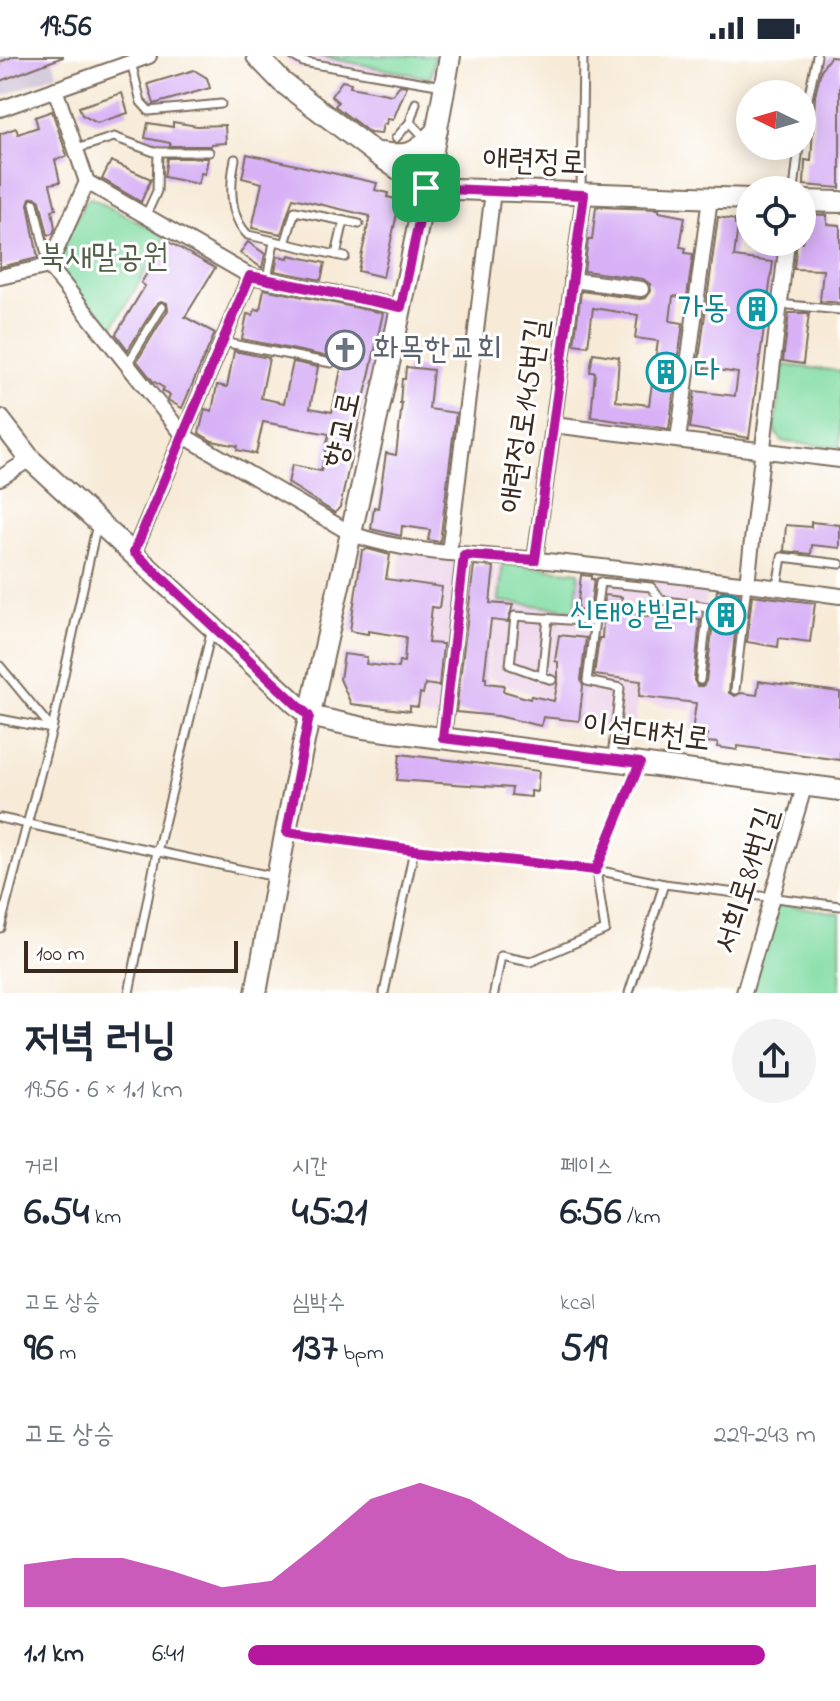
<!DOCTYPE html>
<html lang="ko">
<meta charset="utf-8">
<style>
body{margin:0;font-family:"Indie Flower","Poor Story",sans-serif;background:#f2f2f3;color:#1f2937;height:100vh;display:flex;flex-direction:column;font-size:30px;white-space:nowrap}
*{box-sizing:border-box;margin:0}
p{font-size:26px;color:#747a83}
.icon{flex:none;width:44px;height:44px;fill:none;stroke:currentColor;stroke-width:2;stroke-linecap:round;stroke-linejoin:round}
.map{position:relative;height:937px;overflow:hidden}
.sheet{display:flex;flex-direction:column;background:#fff;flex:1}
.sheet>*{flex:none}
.needle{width:52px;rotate:275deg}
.tools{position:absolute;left:736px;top:24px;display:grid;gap:16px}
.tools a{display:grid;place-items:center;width:80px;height:80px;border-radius:50%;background:#fff;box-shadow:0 4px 20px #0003;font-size:40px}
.scale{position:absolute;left:24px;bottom:20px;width:214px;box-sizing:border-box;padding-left:8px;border:4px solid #3b2a1e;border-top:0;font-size:22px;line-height:28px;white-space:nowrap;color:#3b2a1e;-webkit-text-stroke:6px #fff;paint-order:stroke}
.pin{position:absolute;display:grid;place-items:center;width:68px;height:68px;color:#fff;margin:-34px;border-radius:16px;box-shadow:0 4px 12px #0006}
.round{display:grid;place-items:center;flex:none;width:84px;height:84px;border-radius:42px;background:#f2f2f3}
.head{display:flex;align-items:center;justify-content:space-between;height:136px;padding:0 24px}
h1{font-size:44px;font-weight:700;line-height:60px}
.figures{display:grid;grid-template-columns:repeat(3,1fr);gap:12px;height:136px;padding:8px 24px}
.figures div{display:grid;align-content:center}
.figures b{font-size:40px;font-weight:700}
.figures small{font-size:22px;font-weight:400}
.figures p{font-size:22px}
.chart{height:224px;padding:16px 24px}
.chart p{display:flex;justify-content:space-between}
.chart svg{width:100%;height:144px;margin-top:8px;fill:#b5179e;opacity:.7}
ul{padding:0 24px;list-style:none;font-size:26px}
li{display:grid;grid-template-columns:128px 96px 1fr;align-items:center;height:60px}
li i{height:20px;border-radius:10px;background:#b5179e}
.status{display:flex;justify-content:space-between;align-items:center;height:56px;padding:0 40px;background:#fff;direction:ltr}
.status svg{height:22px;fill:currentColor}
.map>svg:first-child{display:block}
.built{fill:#ecd1e9}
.industrial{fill:#cbbfd4}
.green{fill:#81dca3;stroke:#5e8360;stroke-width:2}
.building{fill:#d7b0f5}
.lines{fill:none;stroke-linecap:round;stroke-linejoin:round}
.lane-casing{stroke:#7d6e5f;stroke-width:11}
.street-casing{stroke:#7d6e5f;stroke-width:18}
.secondary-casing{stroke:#7d6e5f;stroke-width:24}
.lane{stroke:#fff;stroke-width:7}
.street{stroke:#fff;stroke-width:14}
.secondary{stroke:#fff;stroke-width:20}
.route-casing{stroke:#fff;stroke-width:16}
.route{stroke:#b5179e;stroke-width:10}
.labels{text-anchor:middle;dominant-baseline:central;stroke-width:6;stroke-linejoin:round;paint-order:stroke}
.street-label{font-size:32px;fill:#3b2a1e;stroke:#fff}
.park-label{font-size:32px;fill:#505f46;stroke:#fff}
.culture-label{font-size:32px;fill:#0d838f;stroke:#fff;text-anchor:end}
.worship-label{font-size:32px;fill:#5b616d;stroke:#fff;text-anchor:start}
</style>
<div class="status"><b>19:56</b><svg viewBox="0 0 49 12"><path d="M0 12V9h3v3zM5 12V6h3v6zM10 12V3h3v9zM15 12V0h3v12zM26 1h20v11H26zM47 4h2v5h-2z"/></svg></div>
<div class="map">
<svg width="840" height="937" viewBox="0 0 840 937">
<rect width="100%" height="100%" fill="#fff"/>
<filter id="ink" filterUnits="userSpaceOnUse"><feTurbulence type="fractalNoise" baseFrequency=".0125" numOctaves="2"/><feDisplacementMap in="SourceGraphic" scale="16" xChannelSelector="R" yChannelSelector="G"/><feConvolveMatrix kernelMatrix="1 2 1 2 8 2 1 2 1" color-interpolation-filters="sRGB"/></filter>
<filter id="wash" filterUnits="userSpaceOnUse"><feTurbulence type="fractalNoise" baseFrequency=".006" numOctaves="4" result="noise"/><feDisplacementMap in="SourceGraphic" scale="32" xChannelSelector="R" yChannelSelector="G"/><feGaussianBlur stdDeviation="1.8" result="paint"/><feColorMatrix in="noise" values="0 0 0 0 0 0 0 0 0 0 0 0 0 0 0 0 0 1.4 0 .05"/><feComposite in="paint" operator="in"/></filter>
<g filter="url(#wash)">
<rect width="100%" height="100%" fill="#f7ebd8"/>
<g class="built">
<path d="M281,0H439L433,33L295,11Z"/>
<path d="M401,495L461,502L442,663L392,657L407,549L395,547Z"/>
<path d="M498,508L707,530L692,654L637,646L633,680L549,668L551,645L487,621Z"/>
</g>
<path class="industrial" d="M0,0H52L57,18L0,41Z"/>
<g class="green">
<path d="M319,0H435L430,22Z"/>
<path d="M91,142L166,180L110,276L53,209L85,146Z"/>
<path d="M783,309L840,315V391L784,386L776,378L775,371Z"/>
<path d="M503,508L579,516L575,554L499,545Z"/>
<path d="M780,848L840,857V937H749L772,856Z"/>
</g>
<g id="blocks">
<g class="building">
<path d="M14,0H63V1L0,25V6Z"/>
<path d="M830,1L840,2V132L804,129L805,104L811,105L815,40L821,14Z"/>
<path d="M194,14L207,22L210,32L154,48L148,28Z"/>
<path d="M342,25L351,27L350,31L392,39L400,29L407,30L393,64L387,63L386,68H383L381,78L370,77L335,50L338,46L331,40Z"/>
<path d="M122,37L128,57L97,67L82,59L79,51Z"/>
<path d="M52,55L67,100L55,104L60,126L50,128L56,153L52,154L55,172L53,178L48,179L40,145L35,141L30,142L28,148L38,202L0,211V78L16,72L18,78L38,71L35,61Z"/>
<path d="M173,66L197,70L225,69L226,87L211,88V90H170V87L145,82L148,67L173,71Z"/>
<path d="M247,98L377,127L375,134L388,137L387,141L400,144L383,221L358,215L370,160L293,142L281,178L252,172L262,127L242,122Z"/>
<path d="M167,102H208L205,118L201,117L198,128L164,121Z"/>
<path d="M111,105L151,123L141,146L102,123Z"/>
<path d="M596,151L659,153V156L685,161L680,191L686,192L685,197L693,198L687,241L673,240L670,265L683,267L669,373L591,361L595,316H590L593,297L619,301L616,345L649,349L658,285L635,282L638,259L593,252L588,290L574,288L581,235L640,243L646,242L651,235L650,228L643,223L584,215L588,184H592Z"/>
<path d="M805,158L827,159V168L840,169V247L820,245L823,214L794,213L797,186H802L804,179Z"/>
<path d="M718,161L735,164V169H738L734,201L773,206L749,382L690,372L695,335L735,340L738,317L698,311Z"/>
<path d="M167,185L215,212L185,261L215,277L182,352L168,344L170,339L162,335L164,332L153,325L137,305L168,254L167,247L161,245L157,247L128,294L116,278L145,230L141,227Z"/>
<path d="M248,186L265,198L262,212L240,197Z"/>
<path d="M289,199L325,207L321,224L275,215L278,200L288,202Z"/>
<path d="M264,233L383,257L340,451L335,457L288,427L292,409L321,415L329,378L263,366L256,398L237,394L238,390L212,385L199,377L205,353L212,355L217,329L227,331L234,295L269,302L261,342L284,347L293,306L318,311L310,352L332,356L342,308L337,307L335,302L242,283L247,258L253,259L255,253L260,254Z"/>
<path d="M789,257H809L803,308L783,305Z"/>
<path d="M406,311L433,314L429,353L456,357L440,486L428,484L430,474L402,470L401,480L371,473L374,451L378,452L386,397L396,399L402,347H400L402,323H405Z"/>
<path d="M811,466L840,469V492L812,489L811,498L784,495L786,469L811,471Z"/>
<path d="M368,493L390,499L386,523L442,531L439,552L432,551L428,587L443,588L439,630L425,628L423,638L420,637L418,651L410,650V655L351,648L340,623L344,598L367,601L366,608L398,612L399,605L404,606L406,581L368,575V578L350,575L362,494Z"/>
<path d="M474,509L494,511L490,547L513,549L508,566L491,564L484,622H486V627L504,629L503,635L530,643L531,640L554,645L558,624V606L555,605L559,579L586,582L581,624L583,630L579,665L543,661L541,670L498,660L456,656Z"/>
<path d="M581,519L591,520V523H594L590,555L577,554Z"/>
<path d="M717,534L739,537L729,637L735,640L741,637L757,639L759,625L840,636V704L738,690L737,694L717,691L718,687L705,686L707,678L692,676L696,647L639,640L641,625L594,619L599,582H602L605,539L622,541L621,550L633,551L632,558L657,561L658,557L700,563L694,624L697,630H703L706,625Z"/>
<path d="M752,539L815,547L810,586L779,582L778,591L747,586Z"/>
<path d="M400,698L539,715L537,736L531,735V741L511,739L512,732L397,724Z"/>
</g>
</g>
</g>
<g filter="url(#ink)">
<use href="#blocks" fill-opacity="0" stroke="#7d6e5f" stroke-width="2"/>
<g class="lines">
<defs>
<g id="lane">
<path d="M293,0L303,6L443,30"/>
<path d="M131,6L141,46L149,55L221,48"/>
<path d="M410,66L426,83"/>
<path d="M802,71L817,0"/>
<path d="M396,82L410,66L416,47"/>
<path d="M76,93L114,81L154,96H209"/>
<path d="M235,103C230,128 229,160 248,179L345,201"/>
<path d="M581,133L583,0"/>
<path d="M794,134L799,90"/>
<path d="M34,147L48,208"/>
<path d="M146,159L157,135L158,96"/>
<path d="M285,188L295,155L359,168"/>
<path d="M336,199L344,165"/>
<path d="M267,223L274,186"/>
<path d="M779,248L840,254"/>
<path d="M222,286L331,307"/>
<path d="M128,307L162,251"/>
<path d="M777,531L782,501L840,508"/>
<path d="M0,610L52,673"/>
<path d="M542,621L548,562"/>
<path d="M552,624L510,609L515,560L594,566"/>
<path d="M735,634L747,528"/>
<path d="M0,663L52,673"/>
<path d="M612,701L620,632L587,625L600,526L651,531L661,544L708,551L700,624"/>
<path d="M0,762L276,821"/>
<path d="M289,777L414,794L596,814L664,828L840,850"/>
<path d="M0,872L52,673L97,468"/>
<path d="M129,937L157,796L212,573"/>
<path d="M384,937L414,794"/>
<path d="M494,937L501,900L530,906L605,874L596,814L639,709"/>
<path d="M629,937L664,828"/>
</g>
<g id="street">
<path d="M55,33L87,126L250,220L401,251"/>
<path d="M0,53L149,0"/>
<path d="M49,210L184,380L352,478C411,499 477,498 538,504C639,515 740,526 840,540"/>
<path d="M0,221L49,210L87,126"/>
<path d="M572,224L641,233"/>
<path d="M553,369L840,404"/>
<path d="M678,384L710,142"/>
<path d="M0,422L30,403"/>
<path d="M134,496L250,220"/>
<path d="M449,497L493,135"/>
<path d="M535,504L584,139"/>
<path d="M747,528L787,186"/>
<path d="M443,682L464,499"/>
<path d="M744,937L805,728"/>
</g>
<g id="secondary">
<path d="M257,0L282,26L375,97L426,132L750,143"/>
<path d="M379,97C412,101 415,98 437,74"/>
<path d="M802,145L840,146"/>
<path d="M0,364L30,403L309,660L364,672L840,734"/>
<path d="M256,937C273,844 289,750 310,658C359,439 412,221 450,0"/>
</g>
</defs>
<use href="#lane" class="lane-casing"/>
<use href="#street" class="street-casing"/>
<use href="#secondary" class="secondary-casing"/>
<use href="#lane" class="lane"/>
<use href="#street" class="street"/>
<use href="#secondary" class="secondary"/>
</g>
</g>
<g class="lines" filter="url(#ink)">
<defs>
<path id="route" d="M426,132L584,139L535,504L464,499L443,682L640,707L596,814L414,794L287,776L309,660L134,496L250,220L401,251Z"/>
</defs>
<use href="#route" class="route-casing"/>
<use href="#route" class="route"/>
</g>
<defs>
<symbol id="building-ring" viewBox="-11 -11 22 22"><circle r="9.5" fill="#fff" stroke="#0f9aa8" stroke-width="1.5"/><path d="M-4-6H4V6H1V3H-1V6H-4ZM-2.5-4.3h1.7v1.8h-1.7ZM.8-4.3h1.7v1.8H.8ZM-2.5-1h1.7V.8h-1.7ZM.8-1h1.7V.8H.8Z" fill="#0f9aa8"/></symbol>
<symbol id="church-ring" viewBox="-11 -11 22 22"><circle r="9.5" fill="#fff" stroke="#6b7280" stroke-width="1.5"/><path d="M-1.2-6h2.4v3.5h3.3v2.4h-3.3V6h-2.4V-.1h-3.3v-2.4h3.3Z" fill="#6b7280"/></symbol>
</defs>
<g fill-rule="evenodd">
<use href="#building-ring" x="735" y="231" width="44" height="44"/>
<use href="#church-ring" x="323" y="272" width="44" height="44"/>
<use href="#building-ring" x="644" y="294" width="44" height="44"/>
<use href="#building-ring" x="704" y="537" width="44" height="44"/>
</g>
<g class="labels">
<g class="street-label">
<text transform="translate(534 107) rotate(2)">애련정로</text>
<text transform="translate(526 360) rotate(-82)">애련정로145번길</text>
<text transform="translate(344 374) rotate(-78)">향교로</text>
<text transform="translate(646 678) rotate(7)">이섭대천로</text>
<text transform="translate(748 825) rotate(-73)">서희로81번길</text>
</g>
<g class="park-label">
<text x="104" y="202">북새말공원</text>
</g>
<g class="culture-label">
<text x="729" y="253">가동</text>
<text x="694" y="316" text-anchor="start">다</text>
<text x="698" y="559">신태양빌라</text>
</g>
<g class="worship-label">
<text x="373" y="294">화목한교회</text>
</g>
</g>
</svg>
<div class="tools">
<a><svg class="needle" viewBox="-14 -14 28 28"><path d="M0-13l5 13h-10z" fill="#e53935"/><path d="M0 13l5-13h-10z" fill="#747a83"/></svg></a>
<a><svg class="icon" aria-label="locate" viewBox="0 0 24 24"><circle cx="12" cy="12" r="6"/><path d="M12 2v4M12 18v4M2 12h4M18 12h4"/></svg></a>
</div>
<div class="scale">100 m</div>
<div class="pin" style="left:426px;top:132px;background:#1e9e55"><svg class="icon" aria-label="arrive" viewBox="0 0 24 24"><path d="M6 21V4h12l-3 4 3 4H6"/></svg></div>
</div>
<section class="sheet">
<div class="head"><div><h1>저녁 러닝</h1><p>19:56 · 6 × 1.1 km</p></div><a class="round"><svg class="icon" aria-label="share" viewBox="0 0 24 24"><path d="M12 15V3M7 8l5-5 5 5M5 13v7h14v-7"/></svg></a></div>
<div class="figures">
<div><p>거리</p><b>6.54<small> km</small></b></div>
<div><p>시간</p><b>45:21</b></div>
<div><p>페이스</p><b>6:56<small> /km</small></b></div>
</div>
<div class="figures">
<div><p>고도 상승</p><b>96<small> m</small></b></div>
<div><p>심박수</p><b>137<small> bpm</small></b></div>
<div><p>kcal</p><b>519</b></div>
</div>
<div class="chart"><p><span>고도 상승</span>229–243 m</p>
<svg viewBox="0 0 160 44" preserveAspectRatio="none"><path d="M0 44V31L10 29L20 29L30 33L40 38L50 36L60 24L70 11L80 6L90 11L100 20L110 29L120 33L130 33L140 33L150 33L160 31V44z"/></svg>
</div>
<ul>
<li><b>1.1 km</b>6:41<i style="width:91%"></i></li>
</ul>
</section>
